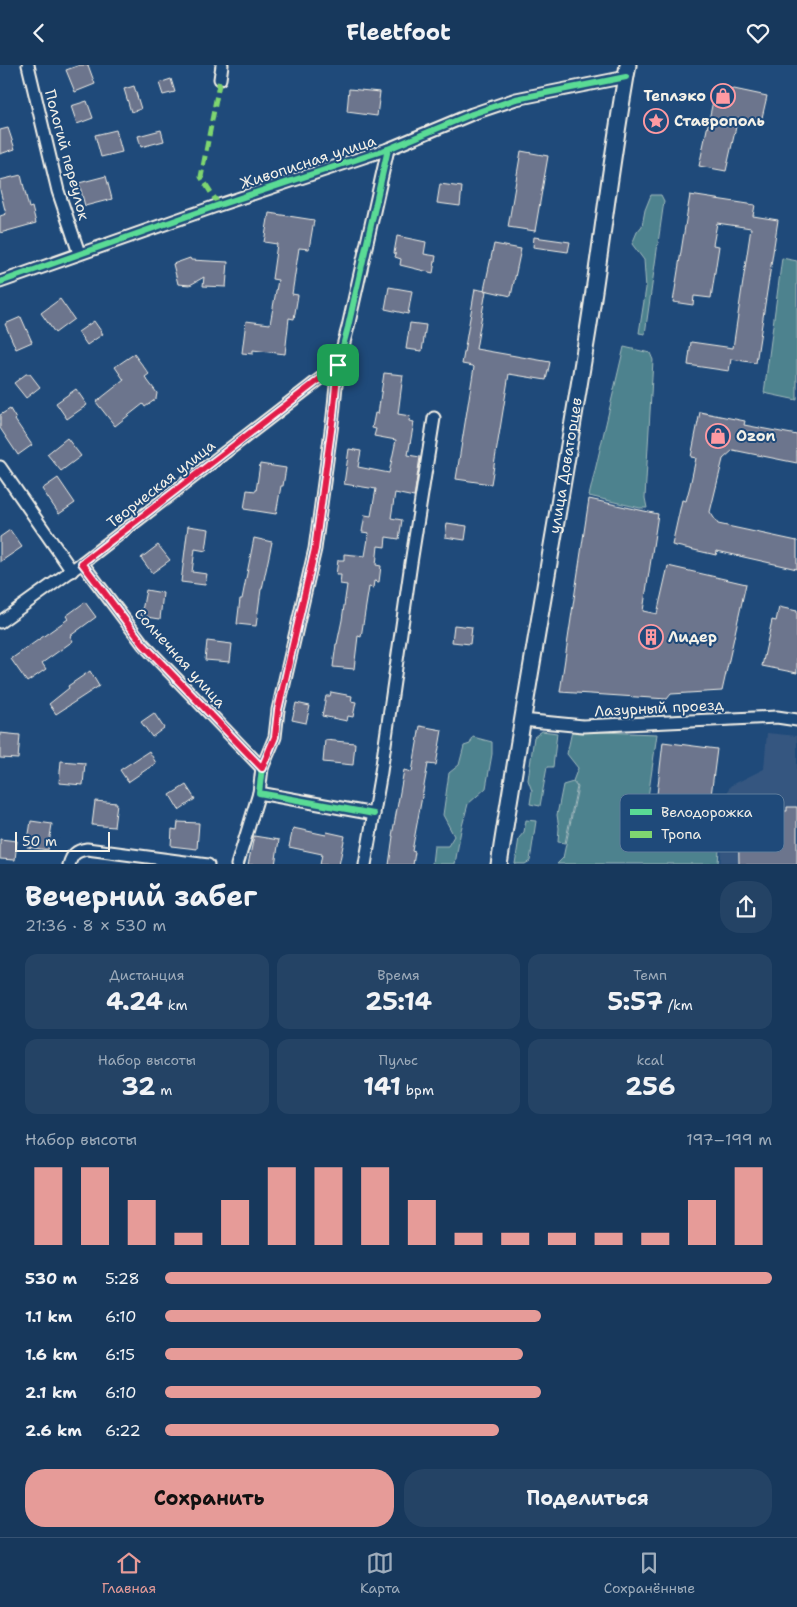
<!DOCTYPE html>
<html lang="ru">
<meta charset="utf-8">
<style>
body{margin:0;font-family:"Shantell Sans",sans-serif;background:#244365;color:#f1f3f6;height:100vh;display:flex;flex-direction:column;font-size:19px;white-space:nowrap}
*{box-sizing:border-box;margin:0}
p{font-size:16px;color:#9eacbb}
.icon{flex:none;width:28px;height:28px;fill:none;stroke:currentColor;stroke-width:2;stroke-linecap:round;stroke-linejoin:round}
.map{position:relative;height:799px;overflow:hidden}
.sheet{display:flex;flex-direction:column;background:#17385c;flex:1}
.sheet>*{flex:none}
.scale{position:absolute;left:15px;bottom:12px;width:95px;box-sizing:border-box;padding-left:5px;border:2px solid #f4f1e8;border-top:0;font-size:14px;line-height:18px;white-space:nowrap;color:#f4f1e8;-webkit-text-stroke:4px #1f4a7a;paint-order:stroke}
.pin{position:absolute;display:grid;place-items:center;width:42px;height:42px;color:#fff;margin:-21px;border-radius:10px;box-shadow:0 2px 8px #0006}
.round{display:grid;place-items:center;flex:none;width:52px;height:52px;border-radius:20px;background:#244365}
.headline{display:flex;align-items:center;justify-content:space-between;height:85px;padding:0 25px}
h1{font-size:28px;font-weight:700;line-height:38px}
.figures{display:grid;grid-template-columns:repeat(3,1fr);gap:8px;height:85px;padding:5px 25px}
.figures div{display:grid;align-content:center;border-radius:12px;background:#244365;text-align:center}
.figures b{font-size:25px;font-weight:700}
.figures small{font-size:14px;font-weight:400}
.figures p{font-size:14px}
.chart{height:140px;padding:10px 25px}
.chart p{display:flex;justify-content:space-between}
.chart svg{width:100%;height:90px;margin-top:5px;stroke:#e69b98;stroke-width:6}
.action{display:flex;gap:10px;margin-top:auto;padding:10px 25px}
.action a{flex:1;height:58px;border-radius:20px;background:#e69b98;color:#111;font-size:20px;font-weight:700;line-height:58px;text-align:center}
.action a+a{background:#244365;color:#f1f3f6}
ul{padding:0 25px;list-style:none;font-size:16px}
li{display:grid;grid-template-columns:80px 60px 1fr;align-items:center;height:38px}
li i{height:12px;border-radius:6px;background:#e69b98}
header{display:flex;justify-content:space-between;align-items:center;height:65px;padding:0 25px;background:#17385c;font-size:22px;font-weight:700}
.dock{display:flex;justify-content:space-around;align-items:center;height:70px;border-top:1px solid #365272;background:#17385c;font-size:14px;color:#9eacbb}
.dock a{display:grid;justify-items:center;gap:2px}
.dock .selected{color:#e69b98}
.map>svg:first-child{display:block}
.built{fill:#365780}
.green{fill:#4e828e;stroke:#a1babb}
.building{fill:#6c748d;stroke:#f4f1e8}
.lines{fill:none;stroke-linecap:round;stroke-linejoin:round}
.minor-casing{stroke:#f4f1e8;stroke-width:15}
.secondary-casing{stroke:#f4f1e8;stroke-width:19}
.minor{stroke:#1f4a7a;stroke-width:11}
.secondary{stroke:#1f4a7a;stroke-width:15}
.quiet{stroke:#7fd670;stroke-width:5;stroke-dasharray:10 5;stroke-linecap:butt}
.cycleway-casing{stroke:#1f4a7a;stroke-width:9}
.cycleway{stroke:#5adb95;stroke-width:6}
.route-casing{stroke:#fff;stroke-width:10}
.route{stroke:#e11d48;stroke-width:6}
.labels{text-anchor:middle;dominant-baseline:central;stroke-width:4;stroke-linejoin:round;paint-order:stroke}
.poi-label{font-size:15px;font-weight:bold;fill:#f4f1e8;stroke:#1f4a7a;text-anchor:start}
.street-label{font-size:15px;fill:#f4f1e8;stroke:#1f4a7a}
.key{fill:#1f4a7a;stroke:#5f7c9b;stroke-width:1}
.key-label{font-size:14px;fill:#f4f1e8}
</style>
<header><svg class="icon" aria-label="back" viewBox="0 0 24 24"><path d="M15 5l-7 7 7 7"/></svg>Fleetfoot<svg class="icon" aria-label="heart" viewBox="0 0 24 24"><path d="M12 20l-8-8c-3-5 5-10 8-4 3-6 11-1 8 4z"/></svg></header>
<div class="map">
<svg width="797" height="800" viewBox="0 0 797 800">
<rect width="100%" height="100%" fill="#1f4a7a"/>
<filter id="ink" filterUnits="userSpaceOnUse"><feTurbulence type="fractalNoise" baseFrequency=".02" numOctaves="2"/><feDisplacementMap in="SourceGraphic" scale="10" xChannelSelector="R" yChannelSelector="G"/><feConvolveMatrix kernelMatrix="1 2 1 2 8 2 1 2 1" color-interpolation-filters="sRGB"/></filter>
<g filter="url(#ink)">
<path class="built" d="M767,668L797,671V799L720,800L727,729L730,721L764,704Z"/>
<g class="green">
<path d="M651,130H661L664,136L645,269L639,268L646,223L644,195L632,179L637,167L642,161L645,145Z"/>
<path d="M782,193L797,196V335L764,328Z"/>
<path d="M624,282L650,288L653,295L645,433L647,443H640L589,431Z"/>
<path d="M542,666L557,668L553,702H547L540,741L530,739L532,726L528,715L534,672Z"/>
<path d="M572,666L657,669L646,747L711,755L716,741L722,742L718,799H557L563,793L578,722L573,716L578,703L567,689Z"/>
<path d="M473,672L492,677V689L486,723L468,739L461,765L455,799H432L434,781H448L454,771L443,750L449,708L459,700L464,681L470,679Z"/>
<path d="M573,717L577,722L565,778L558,777L559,763L557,750L563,720Z"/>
<path d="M526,755L536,756L530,796L525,799H515L519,773L524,767Z"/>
</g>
<g class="building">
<path d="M80,0H88L95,19L75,27L66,5Z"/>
<path d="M171,14L175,27L163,30L159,18Z"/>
<path d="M134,21L141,44L131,47L124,24Z"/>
<path d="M349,24L380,27L377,51L347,47Z"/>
<path d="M734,24L767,31L761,57L738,53L726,106L699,101L713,36L720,27Z"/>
<path d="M87,36L93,53L77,59L71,41Z"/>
<path d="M8,63L15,84L0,89V65Z"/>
<path d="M116,65L122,87L101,92L95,70Z"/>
<path d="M161,65L164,76L141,82L138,71Z"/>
<path d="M521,86L548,91L535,166L508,162Z"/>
<path d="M21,110L29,143L32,142L36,158L0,168V151L6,149L0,125V115Z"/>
<path d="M106,111L112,134L85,141L79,118Z"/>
<path d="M440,119L462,122L460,141L437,138Z"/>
<path d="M690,130L755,140L753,151L778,155L756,298L731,294L729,306L688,300L691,277L733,283L751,163L717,158L713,180L719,181L711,233L694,231L693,240L673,237Z"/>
<path d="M269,148L314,155L309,184L299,183L292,229L298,230L294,254L289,253L285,289L253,285V289L242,288L246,256L270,259L278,215L272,214L277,179L264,177Z"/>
<path d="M397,171L426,177L424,189L436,191L433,208L400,200L401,194L395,192L396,189L394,188Z"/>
<path d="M534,172L570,177L568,187L533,182Z"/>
<path d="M494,179L521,184L511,231L484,225Z"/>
<path d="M190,193L191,195L228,197L226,222L203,221L204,212L190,220L178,219L173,199Z"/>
<path d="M389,222L412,226L408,249L385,244Z"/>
<path d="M475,224L486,226L476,284L550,297L546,315L509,309L491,419L456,414L474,302L473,301L462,299Z"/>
<path d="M60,234L74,254L55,268L41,248Z"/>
<path d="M21,252L32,277L16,284L5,259Z"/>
<path d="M94,256L103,269L87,280L78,267Z"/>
<path d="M410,258L426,260L422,286L406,284Z"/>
<path d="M134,289L149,309L145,312L157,328L156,334L145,342L143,339L115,361L96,337L124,315L115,302Z"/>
<path d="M384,308L403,310L398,349L410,351L409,356L414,357L408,390L420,392L414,432L395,428L391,453L402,455L399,474L386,472L385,482L378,481L376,500L381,501L379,517L374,516L373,523L369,522L361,572L358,571L354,604L333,602L336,579H337L342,555L347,520L340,519L341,510H336L338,495H344V489L365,491L369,468L362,467L365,450L371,451L376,424L344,419L349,384L361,386L358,402L389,408L396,375L374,371L376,364L372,363L375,348L378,349Z"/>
<path d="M26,309H30L40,322L26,333L14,318Z"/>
<path d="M76,324L87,340L67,354L56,338Z"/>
<path d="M10,344L16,354L15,355L32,380L18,390L0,363V350Z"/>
<path d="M700,347L745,356L744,360L797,370V398L733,385L723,394L710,447L718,459L797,476V504L717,486L716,490L672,480L682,435L686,436L690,421L696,393L691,392Z"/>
<path d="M67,373L81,391L61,406L47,389Z"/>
<path d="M260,399L286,403L283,421H281L276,449L244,444L247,425L256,426Z"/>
<path d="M58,413L75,438L59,449L42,424Z"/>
<path d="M589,434L658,449L643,546L657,549L668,501L746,519L722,626L671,629L667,634L560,627Z"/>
<path d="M447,458L467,461L465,475L445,472Z"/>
<path d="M188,461L209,464L206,486L195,484L192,507L207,509L205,520L181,517Z"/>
<path d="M10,465L22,482L0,497V472Z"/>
<path d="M254,473L272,477L262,524H261L256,561L237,559L240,534H242Z"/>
<path d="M158,480L170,495L152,508L141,493Z"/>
<path d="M146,525L163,528L160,554L141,551Z"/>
<path d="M85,537L96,552L70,571L73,576L42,598L46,604L27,617L11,594L68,554L66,551Z"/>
<path d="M779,542L797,546V608L762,601L772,555L776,556Z"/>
<path d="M454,560L472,562L470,579L452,577Z"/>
<path d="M207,576L232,579L230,597L205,595Z"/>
<path d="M90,606L99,621L56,649L49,639L69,623L68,621Z"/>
<path d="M331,627L352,631L351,636L356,637L353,652L348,651L347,656L322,651L326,631H330Z"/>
<path d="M296,638L310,641L306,658L292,655Z"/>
<path d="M154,648L164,663L152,672L141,657Z"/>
<path d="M420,661L442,665L436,700L428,699L412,786L415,787L413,800H389L393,771H392L404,705L412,707Z"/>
<path d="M0,668L20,670L18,694L0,693Z"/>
<path d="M325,675L355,678L353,700L323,697Z"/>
<path d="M663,677L717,684L708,754L655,747Z"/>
<path d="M149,686L156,698L128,717L120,705Z"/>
<path d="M61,696L85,698L83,720L59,718Z"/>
<path d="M186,720L195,734L179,745L170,730Z"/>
<path d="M95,736L117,738L114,762L92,760Z"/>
<path d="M738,738L758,739L757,746H787V742H797V800H739Z"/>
<path d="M31,756L52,759L48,785L27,782Z"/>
<path d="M178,757L199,758L197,784L171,781L172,764L177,765Z"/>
<path d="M293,763L326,770L327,767L345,771L339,800H320L322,789L289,782Z"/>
<path d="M254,771L279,775L275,800H248Z"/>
<path d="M0,774L17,776L15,795L0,794Z"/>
</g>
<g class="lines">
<defs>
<g id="minor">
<path d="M28,0L58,126L79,188"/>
<path d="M220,14L222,0"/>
<path d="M0,217L219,140L388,84L472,49L516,34L626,12"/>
<path d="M0,402L72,506"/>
<path d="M82,498L143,579L262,703"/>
<path d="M0,557L82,498L338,300"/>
<path d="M522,655L583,661L777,652L797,655"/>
<path d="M374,749L259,728L262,703L275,672L278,645L315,484L333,351L338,300L348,262L388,84"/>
<path d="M69,800C72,789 76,786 87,784L208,800"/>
<path d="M237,800L259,728"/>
<path d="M365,800L381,707L411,498L434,353"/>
</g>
<g id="secondary">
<path id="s1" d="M499,800C527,621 559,444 588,266C602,177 612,88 628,0"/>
</g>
</defs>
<use href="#minor" class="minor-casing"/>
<use href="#secondary" class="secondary-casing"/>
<use href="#minor" class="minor"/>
<use href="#secondary" class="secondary"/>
<path class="quiet" d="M219,140L201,112L220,14"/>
<defs>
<g id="cycleway">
<path d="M0,217L219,140L388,84L472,49L516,34L626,12"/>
<path d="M374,749L259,728L262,703L275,672L278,645L315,484L333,351L338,300L348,262L388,84"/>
</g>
</defs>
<use href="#cycleway" class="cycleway-casing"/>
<use href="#cycleway" class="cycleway"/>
</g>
</g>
<g class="lines" filter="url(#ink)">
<defs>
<path id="route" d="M338,300L333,351L315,484L278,645L275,672L262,703L143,579L82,498Z"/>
</defs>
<use href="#route" class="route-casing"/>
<use href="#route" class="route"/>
</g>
<defs>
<symbol id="shop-ring" viewBox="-11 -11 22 22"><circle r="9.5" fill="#1f4a7a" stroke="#ff9aa2" stroke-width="1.5"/><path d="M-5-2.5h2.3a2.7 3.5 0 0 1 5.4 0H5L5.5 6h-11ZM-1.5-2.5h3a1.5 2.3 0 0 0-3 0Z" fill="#ff9aa2"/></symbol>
<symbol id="sight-ring" viewBox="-11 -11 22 22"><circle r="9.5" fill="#1f4a7a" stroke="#ff9aa2" stroke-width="1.5"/><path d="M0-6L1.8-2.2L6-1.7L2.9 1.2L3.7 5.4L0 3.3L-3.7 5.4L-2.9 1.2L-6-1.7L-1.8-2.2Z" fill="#ff9aa2"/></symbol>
<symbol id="building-ring" viewBox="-11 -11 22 22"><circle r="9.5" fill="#1f4a7a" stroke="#ff9aa2" stroke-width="1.5"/><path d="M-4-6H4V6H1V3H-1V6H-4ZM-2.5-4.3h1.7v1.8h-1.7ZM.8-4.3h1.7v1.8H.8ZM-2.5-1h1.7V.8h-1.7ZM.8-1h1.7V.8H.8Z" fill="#ff9aa2"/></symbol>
</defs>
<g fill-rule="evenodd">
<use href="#shop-ring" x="709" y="17" width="28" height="28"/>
<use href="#sight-ring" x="642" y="42" width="28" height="28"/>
<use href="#shop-ring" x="704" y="357" width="28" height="28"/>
<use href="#building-ring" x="637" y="558" width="28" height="28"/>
</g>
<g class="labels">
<g class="poi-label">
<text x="706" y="31" text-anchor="end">Теплэко</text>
<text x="674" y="56">Ставрополь</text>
<text x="736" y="371">Ozon</text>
<text x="668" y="572">Лидер</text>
</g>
<g class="street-label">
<text transform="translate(67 90) rotate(75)">Пологий переулок</text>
<text transform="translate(308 97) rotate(-18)">Живописная улица</text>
<text stroke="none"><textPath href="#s1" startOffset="405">улица Доваторцев</textPath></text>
<text transform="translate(161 419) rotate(-38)">Творческая улица</text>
<text transform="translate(180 593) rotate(48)">Солнечная улица</text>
<text transform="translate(659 643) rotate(-3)">Лазурный проезд</text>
</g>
</g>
<rect x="620" y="729" width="164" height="58" rx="8" class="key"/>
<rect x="630" y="744" width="22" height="6" fill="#5adb95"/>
<rect x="630" y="766" width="22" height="7" fill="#7fd670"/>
<g class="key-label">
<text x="661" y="752">Велодорожка</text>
<text x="661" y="774">Тропа</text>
</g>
</svg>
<div class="scale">50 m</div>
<div class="pin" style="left:338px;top:300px;background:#1e9e55"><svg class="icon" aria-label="arrive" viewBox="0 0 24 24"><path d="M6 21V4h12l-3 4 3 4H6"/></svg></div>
</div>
<section class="sheet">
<div class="headline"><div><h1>Вечерний забег</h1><p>21:36 · 8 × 530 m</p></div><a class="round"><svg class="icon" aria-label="share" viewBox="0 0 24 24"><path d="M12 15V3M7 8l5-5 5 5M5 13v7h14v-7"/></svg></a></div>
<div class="figures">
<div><p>Дистанция</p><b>4.24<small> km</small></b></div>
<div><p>Время</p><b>25:14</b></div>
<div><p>Темп</p><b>5:57<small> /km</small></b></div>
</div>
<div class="figures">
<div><p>Набор высоты</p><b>32<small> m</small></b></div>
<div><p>Пульс</p><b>141<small> bpm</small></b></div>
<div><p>kcal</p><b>256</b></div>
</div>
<div class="chart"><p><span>Набор высоты</span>197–199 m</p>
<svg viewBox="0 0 160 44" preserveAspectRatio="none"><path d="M5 44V6M15 44V6M25 44V22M35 44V38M45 44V22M55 44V6M65 44V6M75 44V6M85 44V22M95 44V38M105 44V38M115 44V38M125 44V38M135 44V38M145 44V22M155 44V6"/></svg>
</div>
<ul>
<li><b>530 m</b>5:28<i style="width:100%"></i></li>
<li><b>1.1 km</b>6:10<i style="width:62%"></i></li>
<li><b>1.6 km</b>6:15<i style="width:59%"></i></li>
<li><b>2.1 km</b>6:10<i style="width:62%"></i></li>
<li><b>2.6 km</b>6:22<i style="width:55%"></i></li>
</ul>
<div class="action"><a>Сохранить</a><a>Поделиться</a></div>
</section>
<nav class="dock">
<a class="selected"><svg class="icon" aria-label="home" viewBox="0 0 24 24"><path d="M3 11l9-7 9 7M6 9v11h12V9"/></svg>Главная</a>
<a><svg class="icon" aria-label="map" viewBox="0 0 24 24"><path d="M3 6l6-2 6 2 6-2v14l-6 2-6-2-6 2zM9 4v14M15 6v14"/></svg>Карта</a>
<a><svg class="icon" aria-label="saved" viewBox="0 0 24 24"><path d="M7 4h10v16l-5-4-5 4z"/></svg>Сохранённые</a>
</nav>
